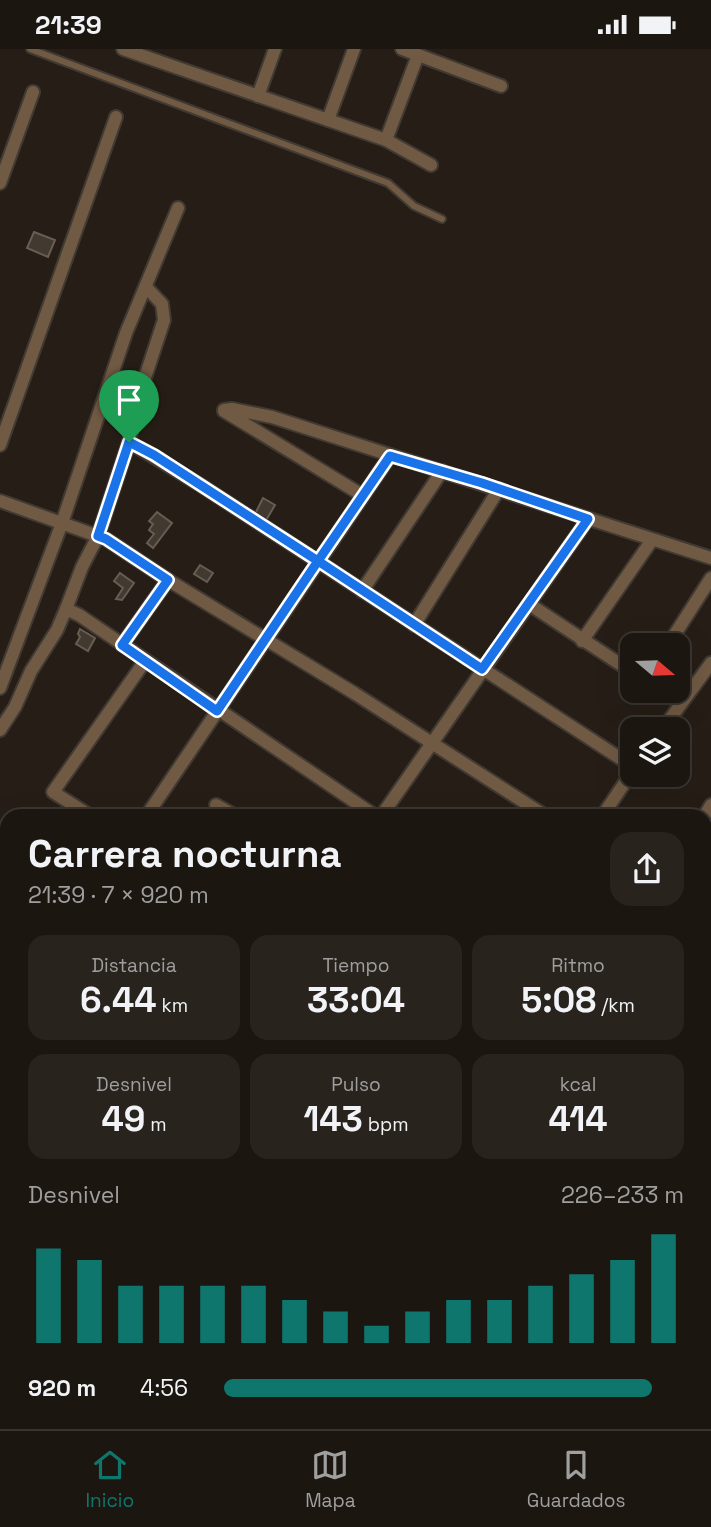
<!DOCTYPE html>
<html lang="es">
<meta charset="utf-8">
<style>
body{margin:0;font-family:"Space Grotesk",sans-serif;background:#29231e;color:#f1f3f6;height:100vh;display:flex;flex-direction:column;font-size:26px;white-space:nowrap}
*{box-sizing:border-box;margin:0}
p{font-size:23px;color:#a09f9f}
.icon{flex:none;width:38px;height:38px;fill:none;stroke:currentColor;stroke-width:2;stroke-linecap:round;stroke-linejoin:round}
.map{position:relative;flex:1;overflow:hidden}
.drawer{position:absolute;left:0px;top:760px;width:712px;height:621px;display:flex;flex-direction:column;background:#1c1610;border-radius:21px 21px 0 0;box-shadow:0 7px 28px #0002,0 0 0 2px #3a3530}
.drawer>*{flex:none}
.needle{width:46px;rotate:109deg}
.tools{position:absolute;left:620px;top:584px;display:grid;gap:14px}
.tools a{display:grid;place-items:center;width:70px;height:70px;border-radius:14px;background:#1c1610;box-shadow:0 7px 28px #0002,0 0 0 2px #3a3530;font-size:35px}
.pin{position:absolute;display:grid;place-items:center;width:60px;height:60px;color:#fff;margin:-72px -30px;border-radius:50% 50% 50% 0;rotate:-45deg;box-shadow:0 0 7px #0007}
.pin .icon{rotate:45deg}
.round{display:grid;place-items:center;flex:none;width:74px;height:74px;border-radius:21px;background:#29231e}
.head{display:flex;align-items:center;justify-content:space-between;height:119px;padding:0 28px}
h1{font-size:38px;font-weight:800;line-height:52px}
.stats{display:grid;grid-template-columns:repeat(3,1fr);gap:10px;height:119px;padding:7px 28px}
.stats div{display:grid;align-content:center;border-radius:18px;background:#29231e;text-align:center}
.stats b{font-size:35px;font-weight:800}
.stats small{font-size:19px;font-weight:400}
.stats p{font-size:19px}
.chart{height:196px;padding:14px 28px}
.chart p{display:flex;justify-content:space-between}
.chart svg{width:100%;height:126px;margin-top:7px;stroke:#0f766e;stroke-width:6}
ul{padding:0 28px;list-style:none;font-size:23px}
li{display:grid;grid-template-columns:112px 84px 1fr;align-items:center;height:52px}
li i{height:18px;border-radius:9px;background:#0f766e}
.status{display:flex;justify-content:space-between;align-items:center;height:49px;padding:0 35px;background:#1c1610;direction:ltr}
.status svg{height:19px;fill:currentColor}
.menu{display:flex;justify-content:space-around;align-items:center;height:98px;border-top:2px solid #3a3530;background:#1c1610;font-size:19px;color:#a09f9f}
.menu a{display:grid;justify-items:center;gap:4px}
.menu .on{color:#0f766e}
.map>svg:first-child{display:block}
.building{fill:#423931;stroke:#675d53;stroke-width:2}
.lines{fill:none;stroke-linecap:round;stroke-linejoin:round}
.service-casing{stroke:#413a32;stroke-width:10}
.minor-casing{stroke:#413a32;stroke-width:16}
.service{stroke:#705a44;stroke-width:6}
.minor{stroke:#705a44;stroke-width:12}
.route-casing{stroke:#fff;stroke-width:14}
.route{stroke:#1a73e8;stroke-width:9}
</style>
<div class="status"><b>21:39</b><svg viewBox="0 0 49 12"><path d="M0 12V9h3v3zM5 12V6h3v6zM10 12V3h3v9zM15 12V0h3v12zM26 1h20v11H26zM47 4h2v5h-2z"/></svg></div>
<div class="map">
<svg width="711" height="1380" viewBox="0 0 711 1380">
<rect width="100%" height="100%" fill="#261e16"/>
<g class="building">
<path d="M34,183L55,191L48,208L27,199Z"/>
<path d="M263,449L275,456L265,473L254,467Z"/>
<path d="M157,463L172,474L153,499L147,494L154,485L149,481L153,475L149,472Z"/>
<path d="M200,516L213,524L207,533L194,525Z"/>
<path d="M120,524L134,534L122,551L116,550L123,539L114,532Z"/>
<path d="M80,580L95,589L88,602L76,595L80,588L78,585Z"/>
<path d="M0,1353L7,1356V1374H18L16,1378L0,1371Z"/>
<path d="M198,1374H220L216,1380H208Z"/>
</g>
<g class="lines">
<defs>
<path id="service" d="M30,0L388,134L414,157L442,170"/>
<g id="minor">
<path d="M123,0L386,91L431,116"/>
<path d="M402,0L501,37"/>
<path d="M258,47L275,0"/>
<path d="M328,71L354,0"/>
<path d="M386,91L418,6"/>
<path d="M0,134L33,43"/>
<path d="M147,239L162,255L164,271L136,356L129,393L98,487L82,518L66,560L79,566L374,766"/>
<path d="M224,361L232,360L272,368L711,509"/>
<path d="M224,362L362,446"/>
<path d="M129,393L202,437L632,717"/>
<path d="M0,396L116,68"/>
<path d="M0,452L106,490L168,531L354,644L544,766"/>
<path d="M362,542L442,422"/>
<path d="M529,555L632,623"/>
<path d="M414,576L499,440"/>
<path d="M582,592L652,491"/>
<path d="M670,593L711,529"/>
<path d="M122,596L168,531"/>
<path d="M0,639L62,474L126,284L178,159"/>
<path d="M662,642L681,654"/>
<path d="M0,681L15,658L31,622L57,581L66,560"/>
<path d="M662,681L711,614"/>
<path d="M216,756L234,766"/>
<path d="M89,766L53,743L145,612"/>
<path d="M147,766L390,407"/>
<path d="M382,766L588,470"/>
<path d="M603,766L632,723"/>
<path d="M705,766L711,756"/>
<path d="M705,828L711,832"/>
<path d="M705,857L711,851"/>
<path d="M705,884L711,883"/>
<path d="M705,981L711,975"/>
<path d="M705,998L711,989"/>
<path d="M0,1155L7,1160"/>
<path d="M0,1236L7,1223"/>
<path d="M0,1306L7,1309"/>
<path d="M131,1374L143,1380"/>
<path d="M242,1374L253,1380"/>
<path d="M320,1374L331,1380"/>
<path d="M159,1380L163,1374"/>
<path d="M291,1380L295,1374"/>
<path d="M368,1380L372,1374"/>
<path d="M449,1380L453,1374"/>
<path d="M522,1380L526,1374"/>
</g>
</defs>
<use href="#service" class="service-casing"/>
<use href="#minor" class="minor-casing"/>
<use href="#service" class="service"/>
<use href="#minor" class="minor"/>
</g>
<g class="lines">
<defs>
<path id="route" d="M129,393L98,487L106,490L168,531L122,596L217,662L318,512L482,620L588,470L482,434L390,407L318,512L154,406L129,393"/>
</defs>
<use href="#route" class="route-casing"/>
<use href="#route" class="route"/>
</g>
</svg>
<div class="tools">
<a><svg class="needle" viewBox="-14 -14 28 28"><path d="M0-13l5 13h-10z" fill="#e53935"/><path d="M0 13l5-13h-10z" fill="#a09f9f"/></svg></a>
<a><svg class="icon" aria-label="layers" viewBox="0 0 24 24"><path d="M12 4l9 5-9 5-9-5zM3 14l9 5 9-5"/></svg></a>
</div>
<div class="pin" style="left:129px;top:393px;background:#1e9e55"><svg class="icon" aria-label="arrive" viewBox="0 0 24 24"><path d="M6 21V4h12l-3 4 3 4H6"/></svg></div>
<section class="drawer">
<div class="head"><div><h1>Carrera nocturna</h1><p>21:39 · 7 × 920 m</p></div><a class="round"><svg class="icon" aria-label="share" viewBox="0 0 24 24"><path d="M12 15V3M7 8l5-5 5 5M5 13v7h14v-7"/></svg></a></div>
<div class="stats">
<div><p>Distancia</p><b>6.44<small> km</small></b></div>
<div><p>Tiempo</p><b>33:04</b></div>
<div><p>Ritmo</p><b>5:08<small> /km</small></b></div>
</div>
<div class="stats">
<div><p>Desnivel</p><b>49<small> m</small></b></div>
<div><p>Pulso</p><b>143<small> bpm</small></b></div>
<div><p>kcal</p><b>414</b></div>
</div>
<div class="chart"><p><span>Desnivel</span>226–233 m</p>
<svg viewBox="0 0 160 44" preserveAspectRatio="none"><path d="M5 44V11M15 44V15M25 44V24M35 44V24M45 44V24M55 44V24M65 44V29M75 44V33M85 44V38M95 44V33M105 44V29M115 44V29M125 44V24M135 44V20M145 44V15M155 44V6"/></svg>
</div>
<ul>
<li><b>920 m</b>4:56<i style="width:93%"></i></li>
</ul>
</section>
</div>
<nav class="menu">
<a class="on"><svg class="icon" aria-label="home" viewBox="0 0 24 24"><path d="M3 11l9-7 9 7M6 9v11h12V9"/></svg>Inicio</a>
<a><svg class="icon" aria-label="map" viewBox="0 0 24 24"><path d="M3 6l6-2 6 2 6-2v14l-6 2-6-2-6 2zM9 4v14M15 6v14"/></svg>Mapa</a>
<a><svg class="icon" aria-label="saved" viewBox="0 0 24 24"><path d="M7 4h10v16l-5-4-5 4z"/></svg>Guardados</a>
</nav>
